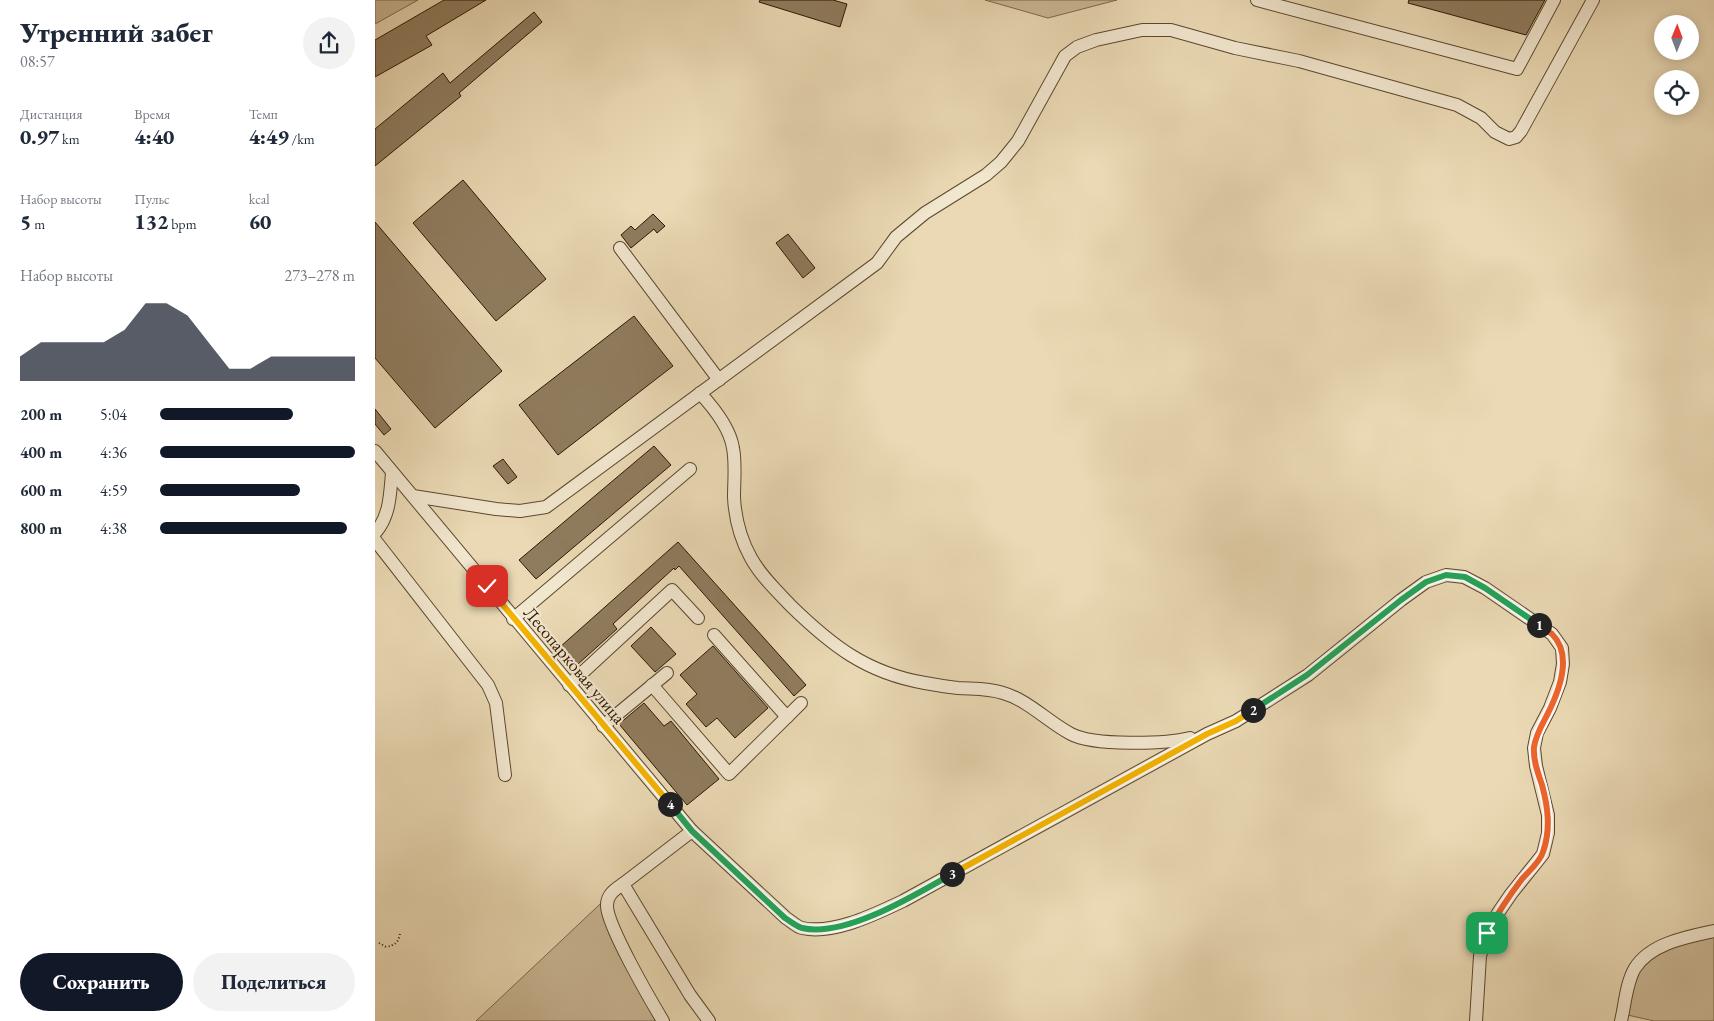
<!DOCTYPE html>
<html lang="ru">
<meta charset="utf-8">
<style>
body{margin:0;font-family:"EB Garamond",serif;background:#f2f2f3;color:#1f2937;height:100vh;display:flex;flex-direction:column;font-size:19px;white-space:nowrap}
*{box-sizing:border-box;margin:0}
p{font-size:16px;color:#747a83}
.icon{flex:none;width:28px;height:28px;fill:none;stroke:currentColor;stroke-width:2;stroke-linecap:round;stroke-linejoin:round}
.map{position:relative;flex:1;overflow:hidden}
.drawer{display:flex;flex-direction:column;background:#fff;width:375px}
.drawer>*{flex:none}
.needle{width:32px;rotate:1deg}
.buttons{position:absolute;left:1279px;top:15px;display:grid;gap:10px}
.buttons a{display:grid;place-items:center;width:45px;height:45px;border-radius:50%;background:#fff;box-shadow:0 2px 12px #0003;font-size:25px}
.pin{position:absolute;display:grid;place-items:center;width:42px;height:42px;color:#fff;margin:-21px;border-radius:10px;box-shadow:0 2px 8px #0006}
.km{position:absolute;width:25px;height:25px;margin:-12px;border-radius:50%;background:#222;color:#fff;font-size:14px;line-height:25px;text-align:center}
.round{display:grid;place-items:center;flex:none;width:52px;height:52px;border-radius:26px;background:#f2f2f3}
.headline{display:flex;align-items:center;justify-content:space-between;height:85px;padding:0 20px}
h1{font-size:28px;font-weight:800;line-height:38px}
.stats{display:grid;grid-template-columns:repeat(3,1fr);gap:8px;height:85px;padding:5px 20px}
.stats div{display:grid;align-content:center}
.stats b{font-size:21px;font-weight:800}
.stats small{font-size:14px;font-weight:400}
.stats p{font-size:14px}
.chart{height:140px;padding:10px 20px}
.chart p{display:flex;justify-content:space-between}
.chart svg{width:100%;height:90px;margin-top:5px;fill:#111827;opacity:.7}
.cta{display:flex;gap:10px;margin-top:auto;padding:10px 20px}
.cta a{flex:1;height:58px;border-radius:30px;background:#111827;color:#fff;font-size:20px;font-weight:800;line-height:58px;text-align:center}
.cta a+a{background:#f2f2f3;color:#1f2937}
ul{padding:0 20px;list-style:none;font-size:16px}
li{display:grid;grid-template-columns:80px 60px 1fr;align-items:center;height:38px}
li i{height:12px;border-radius:6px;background:#111827}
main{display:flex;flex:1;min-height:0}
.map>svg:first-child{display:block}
.green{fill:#cab896;stroke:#7c684c}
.building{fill:#8f7c5e;stroke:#2d1701}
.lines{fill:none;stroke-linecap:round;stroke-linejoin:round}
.minor-casing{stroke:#5c482e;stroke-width:14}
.path{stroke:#2d1701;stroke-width:2;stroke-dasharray:1 2.5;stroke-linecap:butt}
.minor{stroke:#f1e6ce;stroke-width:12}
.split-1-casing{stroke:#fff;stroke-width:10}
.split-2-casing{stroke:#fff;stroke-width:10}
.split-3-casing{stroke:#fff;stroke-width:10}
.split-4-casing{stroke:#fff;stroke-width:10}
.split-5-casing{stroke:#fff;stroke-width:10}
.split-1{stroke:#f0652b;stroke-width:6}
.split-2{stroke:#22a559;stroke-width:6}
.split-3{stroke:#f5b400;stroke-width:6}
.split-4{stroke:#22a559;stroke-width:6}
.split-5{stroke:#f5b400;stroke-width:6}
.labels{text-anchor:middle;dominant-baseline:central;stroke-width:4.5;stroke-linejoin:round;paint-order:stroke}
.street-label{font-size:18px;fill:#2d1701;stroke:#f1e6ce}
</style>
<main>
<section class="drawer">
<div class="headline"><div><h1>Утренний забег</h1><p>08:57</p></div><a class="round"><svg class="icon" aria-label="share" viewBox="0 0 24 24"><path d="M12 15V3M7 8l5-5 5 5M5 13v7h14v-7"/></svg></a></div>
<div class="stats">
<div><p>Дистанция</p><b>0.97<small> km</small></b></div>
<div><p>Время</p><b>4:40</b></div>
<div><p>Темп</p><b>4:49<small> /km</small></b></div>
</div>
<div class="stats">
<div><p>Набор высоты</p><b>5<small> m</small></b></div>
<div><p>Пульс</p><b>132<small> bpm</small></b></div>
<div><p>kcal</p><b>60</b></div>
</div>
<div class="chart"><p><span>Набор высоты</span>273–278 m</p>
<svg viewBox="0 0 160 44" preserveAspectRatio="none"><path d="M0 44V32L10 25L20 25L30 25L40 25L50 19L60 6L70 6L80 12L90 25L100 38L110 38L120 32L130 32L140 32L150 32L160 32V44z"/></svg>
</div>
<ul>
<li><b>200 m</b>5:04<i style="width:68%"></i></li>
<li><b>400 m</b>4:36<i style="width:100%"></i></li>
<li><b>600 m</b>4:59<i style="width:72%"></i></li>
<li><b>800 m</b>4:38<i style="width:96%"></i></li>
</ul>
<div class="cta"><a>Сохранить</a><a>Поделиться</a></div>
</section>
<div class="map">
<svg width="1339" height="1021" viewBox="0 0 1339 1021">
<rect width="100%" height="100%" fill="#ead9b4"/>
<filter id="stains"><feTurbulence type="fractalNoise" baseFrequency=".004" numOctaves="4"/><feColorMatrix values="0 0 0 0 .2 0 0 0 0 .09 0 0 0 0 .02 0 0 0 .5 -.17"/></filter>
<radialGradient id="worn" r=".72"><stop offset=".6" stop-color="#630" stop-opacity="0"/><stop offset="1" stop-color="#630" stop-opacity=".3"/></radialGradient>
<g class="green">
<path d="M0,0H43L0,24Z"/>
<path d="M610,0H742L673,18Z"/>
<path d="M240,890L232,905L288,1021H101Z"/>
<path d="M1339,931V1021H1279L1248,1014L1271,955Z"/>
</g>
<g class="building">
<path d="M69,0H111L51,36L57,45L0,77V40Z"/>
<path d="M385,0H458L472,4L465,27L384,2Z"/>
<path d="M1034,0H1170L1151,35L1033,3Z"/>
<path d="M159,12L167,22L84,93L86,96L0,166V129L68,73L75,83Z"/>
<path d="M88,180L171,279L121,321L38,223Z"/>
<path d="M278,214L290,226L282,233L279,229L256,248L246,235L256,226L260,230Z"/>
<path d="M0,222L127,371L60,428L0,358Z"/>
<path d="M413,234L440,268L428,278L401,243Z"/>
<path d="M259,316L298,366L183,455L144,405Z"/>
<path d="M0,409L16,429L9,435L0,424Z"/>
<path d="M279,446L296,465L161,579L144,560Z"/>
<path d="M128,459L142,477L133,484L118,466Z"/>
<path d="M303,542L431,685L419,696L304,566L300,570L299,568L238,624L242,629L202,665L185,647Z"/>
<path d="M276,627L301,654L280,672L256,646Z"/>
<path d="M338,646L393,708L360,738L342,718L331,727L311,704L322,694L305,675Z"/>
<path d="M269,703L289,726L296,721L344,779L312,805L244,724Z"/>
</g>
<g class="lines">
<defs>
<g id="minor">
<path d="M882,0L1142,69L1179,0"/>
<path d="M245,248L344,380"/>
<path d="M325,393C338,407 355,429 358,448C361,464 359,481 359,497C360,519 366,540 376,558C386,576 401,590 415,605C456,645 491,673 550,683C561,685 572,687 583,688C599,689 613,688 628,693C653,700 673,722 696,734C718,746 791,744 815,738"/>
<path d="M0,451L317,831"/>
<path d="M38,496L121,509L145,511L171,507L502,263L521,237L550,213L611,175L626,162L643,141L690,56L702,47L721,40L767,30H796L860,48L924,61L1082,105L1106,118L1120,132L1134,139L1141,137L1146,131L1218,0"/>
<path d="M0,533C15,516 15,495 17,473"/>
<path d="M0,540L113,685L121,703L130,775"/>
<path d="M138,619L315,469"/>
<path d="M339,635L412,717"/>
<path d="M194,685L297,590L323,618"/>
<path d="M277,685L354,774L426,703"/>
<path d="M228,726L292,673"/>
<path d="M248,884C241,889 232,894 232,905C231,924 276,1001 288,1021"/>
<path d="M334,1021L315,995L248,884L317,831L411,918C416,921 422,927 427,928C459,935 500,914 528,901L832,734L861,721L933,675L1026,600L1051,582L1071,575L1089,577L1110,588L1177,634L1187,648L1188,664L1185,682L1175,708L1162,733L1159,748L1161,766L1173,815V833L1168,854L1136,894L1123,913L1112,933L1105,956L1101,1021"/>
<path d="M1246,1021C1250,1005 1251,983 1260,968C1276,943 1312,937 1339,931"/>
</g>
</defs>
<use href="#minor" class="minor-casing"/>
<path class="path" d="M4,943L11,947C20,945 23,943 25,934"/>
<use href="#minor" class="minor"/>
</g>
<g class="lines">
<defs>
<path id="split-1" d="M1112,933C1122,914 1134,896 1147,879C1154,871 1165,862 1168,852C1176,829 1173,807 1167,785C1163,773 1158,760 1159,747C1161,733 1169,722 1175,709C1186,686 1197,654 1177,634C1173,631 1168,628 1164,625"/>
<path id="split-2" d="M878,710L932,675L1026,600L1051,582L1071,575L1090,577L1110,588L1164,625"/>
<path id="split-3" d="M577,874L832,734L861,721L878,710"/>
<path id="split-4" d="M295,804L317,831L410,918C415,921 421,926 427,928C470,938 540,895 577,874"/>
<path id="split-5" d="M112,586L295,804"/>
</defs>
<use href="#split-1" class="split-1-casing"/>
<use href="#split-2" class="split-2-casing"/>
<use href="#split-3" class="split-3-casing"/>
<use href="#split-4" class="split-4-casing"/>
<use href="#split-5" class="split-5-casing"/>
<use href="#split-1" class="split-1"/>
<use href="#split-2" class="split-2"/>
<use href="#split-3" class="split-3"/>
<use href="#split-4" class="split-4"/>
<use href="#split-5" class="split-5"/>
</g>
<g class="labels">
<g class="street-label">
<text transform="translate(200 665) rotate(50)">Лесопарковая улица</text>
</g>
</g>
<rect width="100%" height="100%" filter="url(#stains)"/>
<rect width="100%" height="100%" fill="url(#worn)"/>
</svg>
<div class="buttons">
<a><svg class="needle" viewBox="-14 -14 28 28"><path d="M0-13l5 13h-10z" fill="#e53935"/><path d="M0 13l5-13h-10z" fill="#747a83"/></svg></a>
<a><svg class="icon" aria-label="locate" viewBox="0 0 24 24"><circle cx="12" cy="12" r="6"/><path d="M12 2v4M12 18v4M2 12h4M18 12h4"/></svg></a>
</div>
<div class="pin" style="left:1112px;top:933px;background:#1e9e55"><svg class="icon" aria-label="arrive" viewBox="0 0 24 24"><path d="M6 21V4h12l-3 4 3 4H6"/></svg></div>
<div class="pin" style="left:112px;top:586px;background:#d93025"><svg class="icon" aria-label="check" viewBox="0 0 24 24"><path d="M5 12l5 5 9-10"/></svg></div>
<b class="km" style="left:1164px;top:625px">1</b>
<b class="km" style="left:878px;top:710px">2</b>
<b class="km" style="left:577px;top:874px">3</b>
<b class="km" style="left:295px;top:804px">4</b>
</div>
</main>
